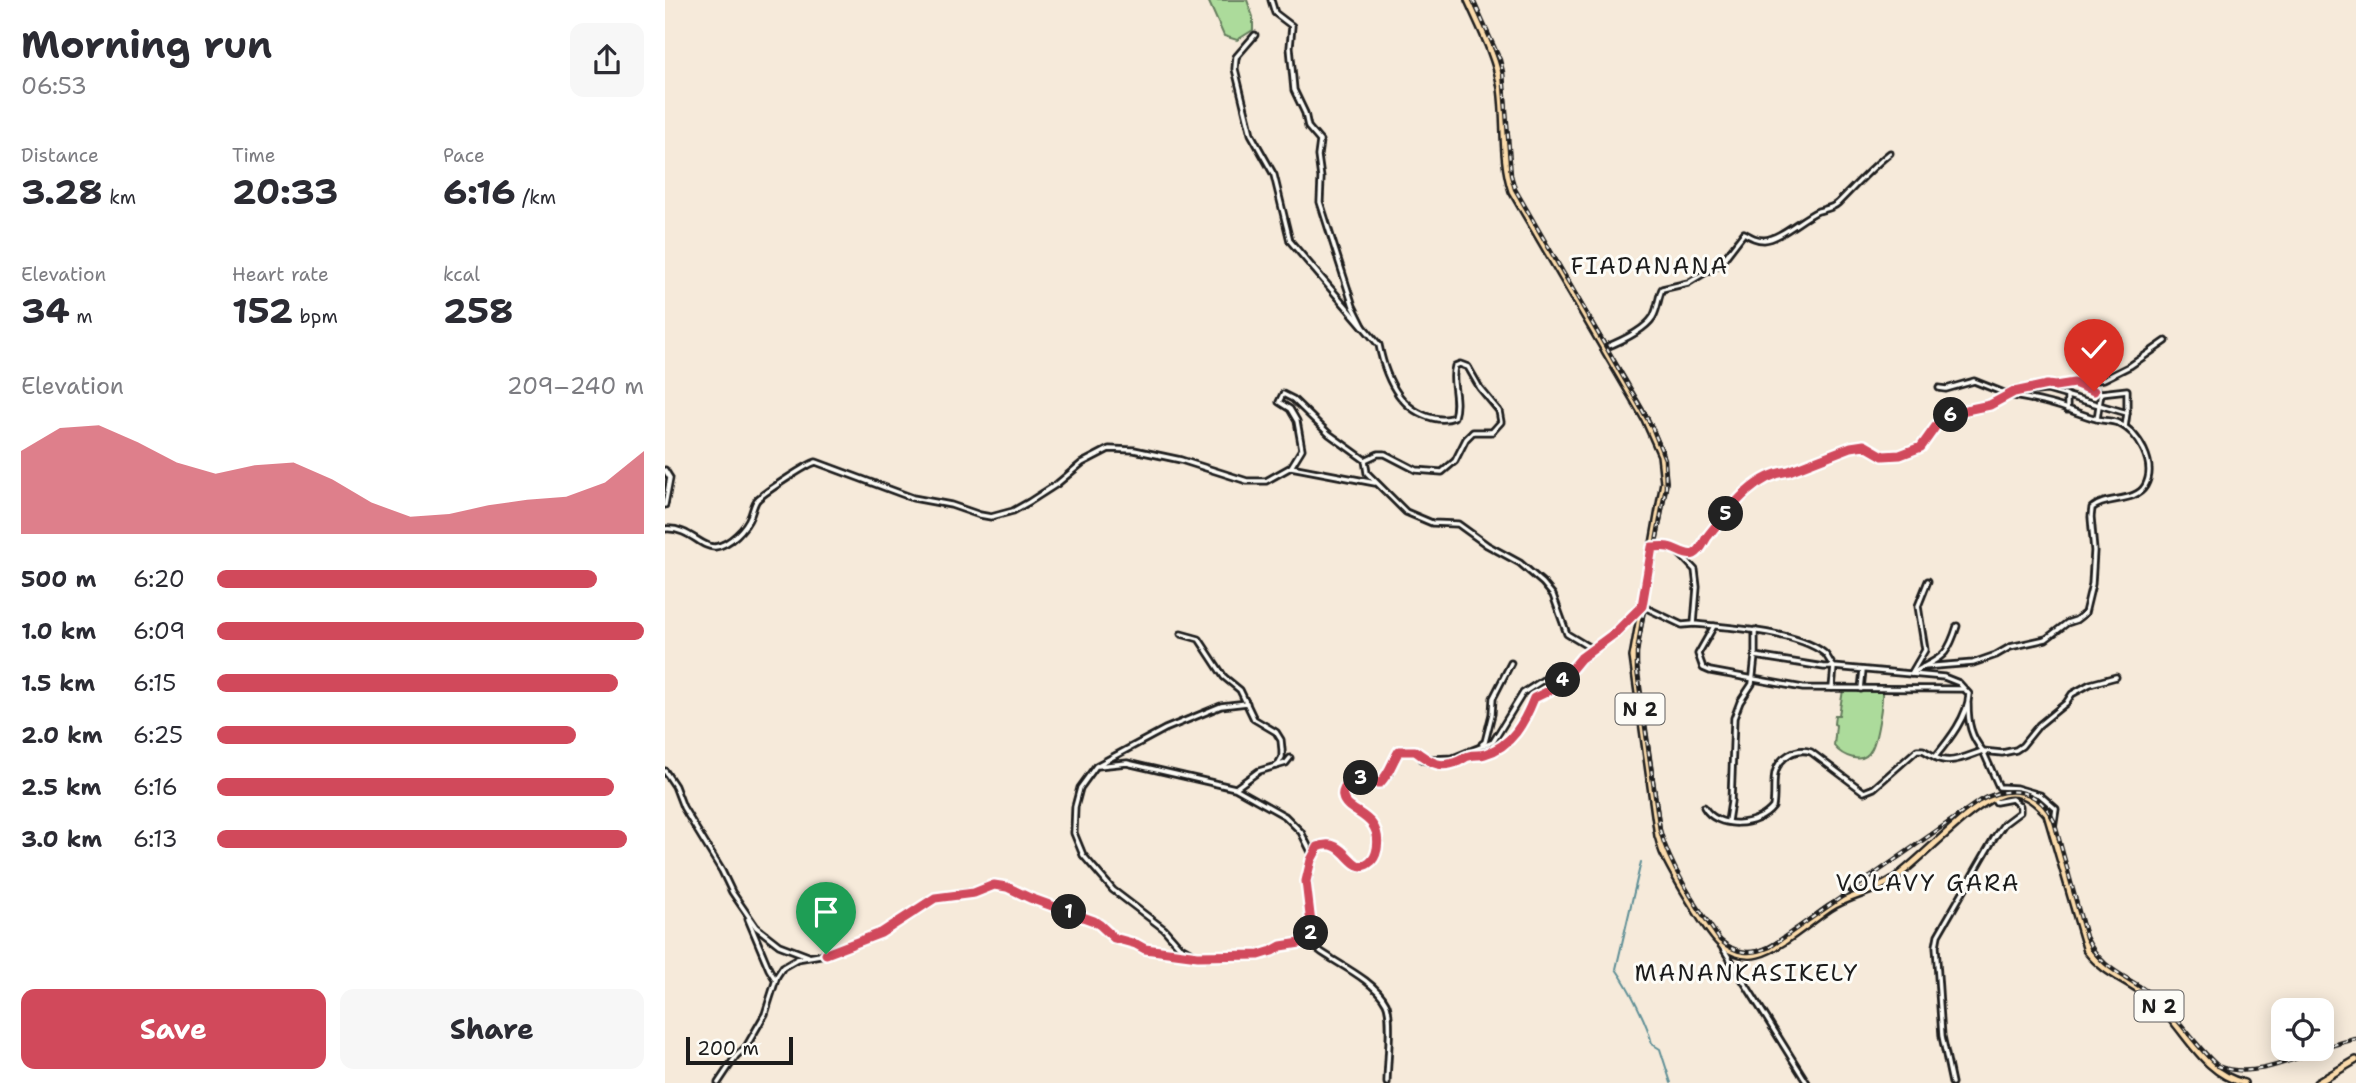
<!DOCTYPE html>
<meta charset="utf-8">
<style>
body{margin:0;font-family:"Shantell Sans",sans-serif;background:#f7f7f7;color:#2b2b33;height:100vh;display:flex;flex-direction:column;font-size:26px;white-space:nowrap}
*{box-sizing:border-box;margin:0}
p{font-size:23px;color:#7c7c81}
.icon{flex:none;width:38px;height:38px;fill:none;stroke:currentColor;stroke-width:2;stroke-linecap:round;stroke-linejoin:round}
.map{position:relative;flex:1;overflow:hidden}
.drawer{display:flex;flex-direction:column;background:#fff;width:665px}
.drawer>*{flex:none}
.fabs{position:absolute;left:1606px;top:998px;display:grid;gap:14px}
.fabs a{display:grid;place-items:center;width:63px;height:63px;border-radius:14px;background:#fff;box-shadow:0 4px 18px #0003;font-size:35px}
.scale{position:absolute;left:21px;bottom:18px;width:107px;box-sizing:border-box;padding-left:7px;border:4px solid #1c1c1c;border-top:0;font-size:19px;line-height:24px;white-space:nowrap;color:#1c1c1c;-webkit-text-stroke:5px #fdfcf7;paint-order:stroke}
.pin{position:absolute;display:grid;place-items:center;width:60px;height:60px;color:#fff;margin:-72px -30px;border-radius:50% 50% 50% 0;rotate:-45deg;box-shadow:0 0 7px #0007}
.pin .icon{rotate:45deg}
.km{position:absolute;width:35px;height:35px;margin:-18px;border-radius:50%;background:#222;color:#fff;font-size:19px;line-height:35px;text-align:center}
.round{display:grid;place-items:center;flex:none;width:74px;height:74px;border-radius:14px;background:#f7f7f7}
.overview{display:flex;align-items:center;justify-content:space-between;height:119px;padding:0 21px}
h1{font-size:38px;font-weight:700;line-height:52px}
.stats{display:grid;grid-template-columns:repeat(3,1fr);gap:10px;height:119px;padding:7px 21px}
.stats div{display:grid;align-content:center}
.stats b{font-size:35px;font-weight:700}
.stats small{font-size:19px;font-weight:400}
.stats p{font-size:19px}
.chart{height:196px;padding:14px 21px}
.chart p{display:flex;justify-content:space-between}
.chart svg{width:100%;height:126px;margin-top:7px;fill:#d1495b;opacity:.7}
.primary-button{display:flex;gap:14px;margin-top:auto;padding:14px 21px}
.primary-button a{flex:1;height:80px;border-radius:14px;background:#d1495b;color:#fff;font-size:28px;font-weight:700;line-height:80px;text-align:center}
.primary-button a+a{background:#f7f7f7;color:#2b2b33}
ul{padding:0 21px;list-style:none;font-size:23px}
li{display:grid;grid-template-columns:112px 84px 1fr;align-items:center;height:52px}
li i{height:18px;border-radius:9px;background:#d1495b}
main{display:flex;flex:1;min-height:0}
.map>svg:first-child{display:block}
.green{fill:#acdb9b;stroke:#647c5c;stroke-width:2}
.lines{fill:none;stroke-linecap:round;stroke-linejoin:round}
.stream{stroke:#5f8f96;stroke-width:2}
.minor-casing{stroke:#1c1c1c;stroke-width:9}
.major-casing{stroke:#1c1c1c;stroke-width:10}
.minor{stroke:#fdfcf7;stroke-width:3.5}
.major{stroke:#fcdcac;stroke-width:5}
.rail-casing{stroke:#1c1c1c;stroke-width:4.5}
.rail{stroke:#fdfcf7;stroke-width:2;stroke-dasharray:5;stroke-linecap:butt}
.route-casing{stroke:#fff;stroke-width:14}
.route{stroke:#d1495b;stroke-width:9}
.labels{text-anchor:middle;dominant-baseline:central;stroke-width:6;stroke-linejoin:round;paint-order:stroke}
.shield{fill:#fdfcf7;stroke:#605f5e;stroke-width:2}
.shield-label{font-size:19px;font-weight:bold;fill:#1c1c1c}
.neighbourhood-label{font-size:23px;letter-spacing:2px;fill:#1c1c1c;stroke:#fdfcf7}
</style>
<main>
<section class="drawer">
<div class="overview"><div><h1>Morning run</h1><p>06:53</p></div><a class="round"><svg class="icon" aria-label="share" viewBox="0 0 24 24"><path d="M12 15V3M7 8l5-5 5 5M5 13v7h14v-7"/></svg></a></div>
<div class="stats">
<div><p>Distance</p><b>3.28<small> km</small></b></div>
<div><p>Time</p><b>20:33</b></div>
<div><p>Pace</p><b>6:16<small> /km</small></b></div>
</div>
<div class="stats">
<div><p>Elevation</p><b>34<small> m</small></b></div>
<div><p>Heart rate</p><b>152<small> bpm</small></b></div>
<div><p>kcal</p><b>258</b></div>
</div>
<div class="chart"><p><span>Elevation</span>209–240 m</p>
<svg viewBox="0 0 160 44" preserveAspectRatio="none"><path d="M0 44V15L10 7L20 6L30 12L40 19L50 23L60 20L70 19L80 25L90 33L100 38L110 37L120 34L130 32L140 31L150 26L160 15V44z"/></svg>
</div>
<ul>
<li><b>500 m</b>6:20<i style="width:89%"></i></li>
<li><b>1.0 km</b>6:09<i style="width:100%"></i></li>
<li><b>1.5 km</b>6:15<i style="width:94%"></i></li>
<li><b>2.0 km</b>6:25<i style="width:84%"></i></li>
<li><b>2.5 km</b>6:16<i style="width:93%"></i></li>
<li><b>3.0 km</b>6:13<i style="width:96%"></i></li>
</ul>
<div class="primary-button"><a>Save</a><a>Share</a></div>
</section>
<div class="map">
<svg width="1691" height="1083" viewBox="0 0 1691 1083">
<rect width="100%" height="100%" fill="#f6eada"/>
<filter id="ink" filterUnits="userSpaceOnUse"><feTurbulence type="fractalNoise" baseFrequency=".0143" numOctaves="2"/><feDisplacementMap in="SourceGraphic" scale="14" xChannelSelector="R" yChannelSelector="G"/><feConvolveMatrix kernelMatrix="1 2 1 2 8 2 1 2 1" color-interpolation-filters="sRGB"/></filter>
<g filter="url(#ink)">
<g class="green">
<path d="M543,0H582L588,17V30L572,40L559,36Z"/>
<path d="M1178,690L1217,691C1218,701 1212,741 1206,750C1198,766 1177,756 1169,746L1171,725L1169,724L1170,715H1174Z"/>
</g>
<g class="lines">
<path class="stream" d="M976,862L951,969C963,986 983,1024 987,1044L995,1049L1006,1083"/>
<defs>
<g id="minor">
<path d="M606,0L610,13L627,26L625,47L629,90L640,113L643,127L655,141L653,156L656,178L655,202L688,306L698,326"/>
<path d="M590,35L571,57L570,69L586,134L609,175L625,241L714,345C720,376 734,410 768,418C776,420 782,420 789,417C795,398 785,383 790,366L795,364L803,367L815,388L834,411L836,422L827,432H808L801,439L790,461L777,472L751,470L720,454H713L700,460L702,473L741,512L767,523L793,524L822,545L855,563L878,583L888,595L902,634L927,649"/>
<path d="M939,348C954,342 979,331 988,317C993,308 993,298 997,289L1023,283L1056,263L1079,233C1086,237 1091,240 1099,240C1115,239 1137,218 1153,211C1160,209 1168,208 1173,203C1190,186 1206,168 1225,153"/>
<path d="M1411,384L1436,393L1462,390V413L1460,427"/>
<path d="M1274,388L1281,389L1309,381L1344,395L1375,386H1390L1439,379L1465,366L1501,341"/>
<path d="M1360,392L1382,390L1462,413"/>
<path d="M1402,395V410"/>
<path d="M1432,419L1436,393"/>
<path d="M626,467L710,483"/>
<path d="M0,470L5,478L0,505"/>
<path d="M0,529C24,527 36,548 50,547C65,545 81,528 86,515C88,510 89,504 92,500C97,494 144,463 151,462L248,498L286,505L315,515L326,517L348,511L364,502L392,484L417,463L444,449L469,450L516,460L582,481H601L626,467L637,449L632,421L625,409L614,402L618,394L628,399L664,434L700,460"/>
<path d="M988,547H1003L1011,550L1030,570L1032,587L1029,624C1062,627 1134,632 1159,653C1163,656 1165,663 1169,667L1279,677L1294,683L1304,694C1303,716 1284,740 1270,757C1286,766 1303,755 1318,751L1334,787L1351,788L1375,795L1391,809L1388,829"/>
<path d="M1011,550L1025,555L1030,554L1035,549L1039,541L1061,513L1079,494L1105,476L1124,471L1186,447L1199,445L1218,456L1235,455L1248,451L1256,447L1276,419L1301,410L1325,405L1344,395C1358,398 1372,400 1386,404C1402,408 1416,415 1432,419C1439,421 1446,420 1453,423C1474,432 1492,465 1480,486C1470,503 1441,496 1427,508L1426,517L1429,551L1427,584L1420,613L1411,620L1402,623L1381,639L1345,647L1331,655L1308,663L1258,667"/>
<path d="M1049,626L1033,654L1038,668L1045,671L1138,688L1298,689"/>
<path d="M1090,630V656L1159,667H1169L1167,688"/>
<path d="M516,634L534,639L559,677L575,690L589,719L611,732L616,740L617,750V757L612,766"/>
<path d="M1248,673C1275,656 1281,661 1292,626"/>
<path d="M1246,674L1260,650L1253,606L1263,581"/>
<path d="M1196,689L1198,670"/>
<path d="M1303,704C1303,723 1306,737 1318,751L1337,753L1351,750L1357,746L1374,725L1401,703L1407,694L1425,684L1451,677"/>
<path d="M817,744L820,742L827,714L828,698L846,663"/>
<path d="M757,756L765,759L788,758L828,742L858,693L878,680L892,687"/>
<path d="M433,766L462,763L570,788L620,816L636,832L648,856"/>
<path d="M0,771L10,786L18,807L57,871L67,892L91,927L114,945L143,956"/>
<path d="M572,787L594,771L621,763L625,758"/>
<path d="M1039,807C1052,830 1093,827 1108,807C1110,796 1108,784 1110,773C1114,757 1131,747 1146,752L1199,792L1209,788L1252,750H1258L1270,757"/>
<path d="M1063,821L1066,802L1069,718L1075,702L1087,684L1090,656"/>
<path d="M83,919L104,969L110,979"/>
<path d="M1056,945L1142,1083"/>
<path d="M528,954L514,946L499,929L448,890L418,855L409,833L410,807L415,788L431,766L500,729L556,706L582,703"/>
<path d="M53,1083L71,1056L81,1047L100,1014L112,976L118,967L132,959L161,954L216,933L270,898L309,893L329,885L342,886L365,898L429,921L435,924L449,938L471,944L480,949L533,956L594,955L607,952L616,946L648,941"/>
<path d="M722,1083C722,1065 728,1016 721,1003C711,984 685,970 667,959C662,955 654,952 650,946C643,937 645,921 644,910C642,883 640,873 652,847C681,835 685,877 704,863C709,860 711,854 712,849C718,813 681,814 678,797C676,791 683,783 686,777L692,776L706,783L715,784L723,775L734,751C744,749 754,750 758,760C771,764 782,766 795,761C799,759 800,757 805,756C810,755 815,755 821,754C847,745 859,723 869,698L892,687L923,652L950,633L977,606L1017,625L1029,624"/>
<path d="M1287,1083L1277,1036L1271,946L1273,935L1329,838L1339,824L1355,812V806L1347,799L1331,802L1329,799"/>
</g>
<g id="major">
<path d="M803,0C816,29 831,57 836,88C841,122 836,158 847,191L980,419L996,455L999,482L968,657L993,836C995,841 996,847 998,852C1005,868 1045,938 1058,946C1068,953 1081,957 1093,954C1116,948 1144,922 1165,908C1185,895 1207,893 1227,880C1258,860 1313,793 1346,793C1362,793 1372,803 1382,814L1422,951C1440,974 1461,979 1483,996C1519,1022 1533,1072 1579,1083"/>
<path d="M1652,1083L1691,1060"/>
</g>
</defs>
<use href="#minor" class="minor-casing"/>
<use href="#major" class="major-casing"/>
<use href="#minor" class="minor"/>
<use href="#major" class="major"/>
<defs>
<path id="rail" d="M808,0L835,60L838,72L846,175L850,189L987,427L1000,459L1001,487L979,608L972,653V671L995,830C1006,870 1032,906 1055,940C1071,954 1086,955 1105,947L1314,801C1345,784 1374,789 1389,821L1421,937C1439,975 1466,975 1494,1001C1516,1020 1531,1047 1553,1066C1597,1083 1647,1047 1691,1039"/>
</defs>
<use href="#rail" class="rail-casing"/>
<use href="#rail" class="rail"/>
</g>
</g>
<g class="lines" filter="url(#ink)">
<defs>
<path id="route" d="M161,954L216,933L270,898L309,893L329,885L342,887L365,898L429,921L435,925L449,938L471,944L480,949L533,956L594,955L607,951L616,946L648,941L641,881L646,860L653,847C681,835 685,877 704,863C709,860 711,854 712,849C718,813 681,814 678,797C676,791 683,783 687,777L692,776L706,783H715C725,773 727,762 734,751H750C765,761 773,770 794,761C796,760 802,756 804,756C809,754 815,756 820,754C847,746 859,723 869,698L892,687L916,658L950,633L977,606L987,547C992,547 998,546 1003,547C1011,548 1021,557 1029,554C1036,551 1038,543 1042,537C1063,511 1088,475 1124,471L1186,447L1199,445L1218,456L1235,455L1256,447L1276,419L1301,410L1325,405L1349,392L1382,385L1390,386L1409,383L1429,391"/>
</defs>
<use href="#route" class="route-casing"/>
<use href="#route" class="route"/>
</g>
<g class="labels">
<g class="shield">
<rect x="950.5" y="693.5" width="49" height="31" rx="5"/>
<rect x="1469.5" y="990.5" width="49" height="31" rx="5"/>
</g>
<g class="shield-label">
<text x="975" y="709">N 2</text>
<text x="1494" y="1006">N 2</text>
</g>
<g class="neighbourhood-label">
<text x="985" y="266">FIADANANA</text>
<text x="1263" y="883">VOLAVY GARA</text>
<text x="1082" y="973">MANANKASIKELY</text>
</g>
</g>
</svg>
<div class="fabs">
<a><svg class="icon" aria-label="locate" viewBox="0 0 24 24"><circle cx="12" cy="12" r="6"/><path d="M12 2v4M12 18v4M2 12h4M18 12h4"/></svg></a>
</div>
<div class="scale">200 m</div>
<div class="pin" style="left:161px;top:954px;background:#1e9e55"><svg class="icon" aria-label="arrive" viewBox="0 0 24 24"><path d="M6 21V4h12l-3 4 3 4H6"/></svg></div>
<div class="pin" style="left:1429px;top:391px;background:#d93025"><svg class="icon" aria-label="check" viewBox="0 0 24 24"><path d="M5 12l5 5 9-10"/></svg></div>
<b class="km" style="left:404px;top:912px">1</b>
<b class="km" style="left:646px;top:933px">2</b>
<b class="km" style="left:696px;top:778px">3</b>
<b class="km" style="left:898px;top:680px">4</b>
<b class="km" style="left:1061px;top:514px">5</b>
<b class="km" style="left:1286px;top:415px">6</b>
</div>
</main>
